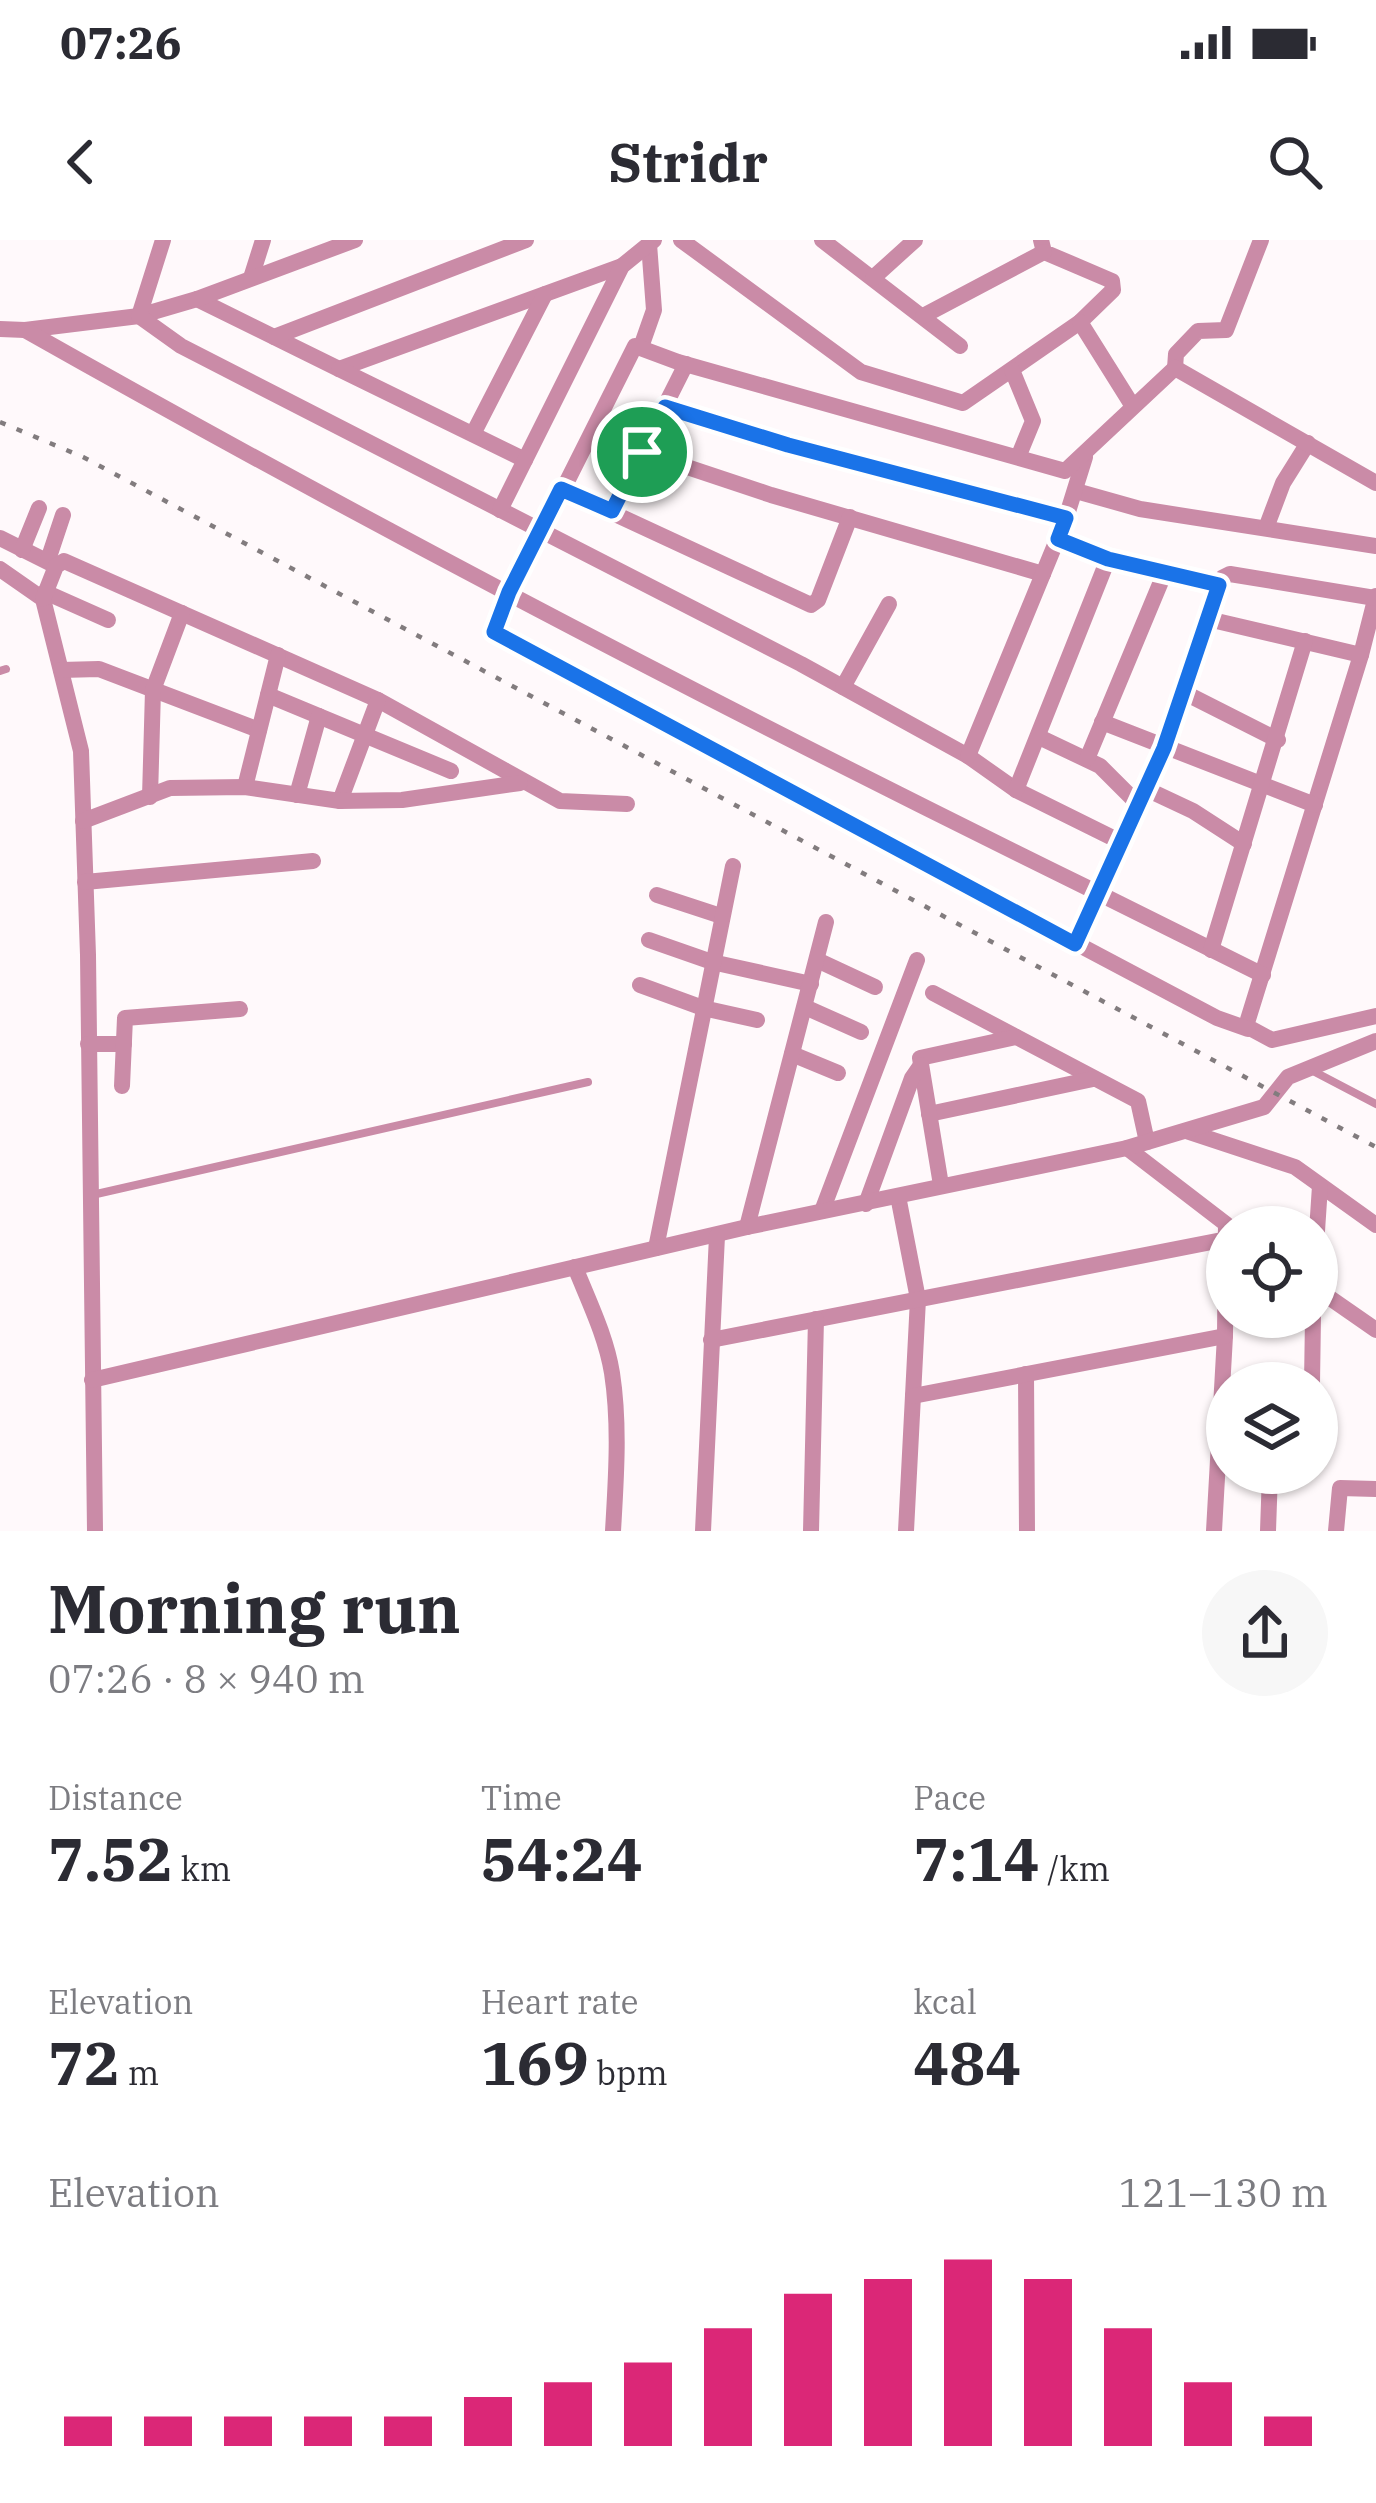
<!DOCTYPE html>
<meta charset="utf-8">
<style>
body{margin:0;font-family:"IBM Plex Serif",serif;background:#f7f7f7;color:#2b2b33;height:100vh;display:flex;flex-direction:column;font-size:45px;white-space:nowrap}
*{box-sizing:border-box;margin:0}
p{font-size:39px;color:#7c7c81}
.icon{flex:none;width:66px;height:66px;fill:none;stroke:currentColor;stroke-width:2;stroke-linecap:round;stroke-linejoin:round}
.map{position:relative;height:1291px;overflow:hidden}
.sheet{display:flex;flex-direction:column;background:#fff;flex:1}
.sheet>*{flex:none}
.buttons{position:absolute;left:1206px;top:966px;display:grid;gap:24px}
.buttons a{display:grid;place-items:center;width:132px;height:132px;border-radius:50%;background:#fff;box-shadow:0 3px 9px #0004;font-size:60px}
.pin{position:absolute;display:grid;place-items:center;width:102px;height:102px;color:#fff;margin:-51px;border:6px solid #fff;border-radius:50%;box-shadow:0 3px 12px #0007}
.round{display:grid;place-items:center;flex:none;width:126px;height:126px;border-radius:63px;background:#f7f7f7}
.overview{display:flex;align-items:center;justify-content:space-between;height:204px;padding:0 48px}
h1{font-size:66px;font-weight:700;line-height:90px}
.metrics{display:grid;grid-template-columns:repeat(3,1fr);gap:18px;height:204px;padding:12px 48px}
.metrics div{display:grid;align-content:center}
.metrics b{font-size:60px;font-weight:700}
.metrics small{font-size:33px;font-weight:400}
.metrics p{font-size:33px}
.chart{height:336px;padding:24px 48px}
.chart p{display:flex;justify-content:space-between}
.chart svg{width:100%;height:216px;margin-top:12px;stroke:#db2777;stroke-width:6}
.status{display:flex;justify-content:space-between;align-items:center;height:84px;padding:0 60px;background:#fff;direction:ltr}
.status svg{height:33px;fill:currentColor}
header{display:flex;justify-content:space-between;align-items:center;height:156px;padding:0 48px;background:#fff;font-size:54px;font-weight:700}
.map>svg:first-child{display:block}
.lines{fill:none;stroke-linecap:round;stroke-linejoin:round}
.service{stroke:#ca8ba7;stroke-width:8}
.minor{stroke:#ca8ba7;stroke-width:16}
.rail{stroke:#827c7e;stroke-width:4.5;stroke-dasharray:6 12;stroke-linecap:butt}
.route-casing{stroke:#fff;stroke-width:24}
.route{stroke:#1a73e8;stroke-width:15}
</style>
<div class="status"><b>07:26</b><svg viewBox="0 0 49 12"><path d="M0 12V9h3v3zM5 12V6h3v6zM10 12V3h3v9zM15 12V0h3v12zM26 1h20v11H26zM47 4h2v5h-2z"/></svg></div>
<header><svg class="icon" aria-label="back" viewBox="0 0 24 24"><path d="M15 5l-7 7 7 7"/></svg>Stridr<svg class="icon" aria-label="search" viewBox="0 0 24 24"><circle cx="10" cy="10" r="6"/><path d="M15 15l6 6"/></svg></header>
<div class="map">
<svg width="1376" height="1291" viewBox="0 0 1376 1291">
<rect width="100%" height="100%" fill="#fff9fb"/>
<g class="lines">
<g class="service">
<path d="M0,431L6,429"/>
<path d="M1313,831L1376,864"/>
<path d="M92,955L588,842"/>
</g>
<g class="minor">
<path d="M681,0L861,132L963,163L1080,82L1113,50L1112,41L1044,12L1041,0"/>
<path d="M822,0L960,106"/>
<path d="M251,38L263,0"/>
<path d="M873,38L915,0"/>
<path d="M197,59L339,129L622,26"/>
<path d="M923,76L1044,12"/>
<path d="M1080,82L1132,165"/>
<path d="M0,89L25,90L139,76L197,59L355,0"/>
<path d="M25,90C377,289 735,475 1098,653L1121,602L1016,550L968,516L801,424L181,106L139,76L163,0"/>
<path d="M274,97L526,0"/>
<path d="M641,107L654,70L649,4"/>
<path d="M1175,128L1176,114L1198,91L1226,90L1261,0"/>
<path d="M339,129L525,220"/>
<path d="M1012,130L1033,181L1019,215"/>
<path d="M666,167L789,205L1066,278"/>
<path d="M473,194L545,54"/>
<path d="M642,212L771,255L1043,334"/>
<path d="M561,249L811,365L818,360L850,277"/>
<path d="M1076,251L1140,269L1376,306"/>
<path d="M500,270L622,26L654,0"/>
<path d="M612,271L686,124"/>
<path d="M1266,288L1283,243L1308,203"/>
<path d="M0,298L56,326"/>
<path d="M1058,299L1120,322L1219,345"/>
<path d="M22,310L39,268"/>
<path d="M48,320L63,275"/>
<path d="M0,329L43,359L81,511L88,715L95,1291"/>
<path d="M45,352L108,380"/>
<path d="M1376,356L1361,415L1246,786L1272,800L1376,776"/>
<path d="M43,359L56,326L64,321L378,460L560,561L627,564"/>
<path d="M1208,379L1361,415"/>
<path d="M61,430L99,429L259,490"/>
<path d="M843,447L889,364"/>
<path d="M1185,453L1278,500"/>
<path d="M268,455L451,531"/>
<path d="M1102,482L1315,565"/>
<path d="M1039,497L1100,526L1138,564"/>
<path d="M968,516L1066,278L1085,217"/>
<path d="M1087,519L1165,332"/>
<path d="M245,547L278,415"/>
<path d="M1144,548L1193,571L1244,604"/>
<path d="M1016,550L1108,319"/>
<path d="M297,555L319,476"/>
<path d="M150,557L153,450L182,373"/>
<path d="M340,561L378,460"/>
<path d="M83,581L170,548L245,547L340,561L402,560L520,543"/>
<path d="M1121,602L1185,453L1222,338L1230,334L1375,358"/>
<path d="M85,642L313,621"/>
<path d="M657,655L721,676"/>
<path d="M649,700L712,722L811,744"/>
<path d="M1075,703L1098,653L1263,735"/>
<path d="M1211,710L1305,401"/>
<path d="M817,720L875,747"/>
<path d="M640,745L703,768L757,780"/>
<path d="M933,753L1138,861L1147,902"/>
<path d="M805,767L861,792"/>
<path d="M1248,789L1217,778L500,398L495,385L635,106L678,122L1065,231L1175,128L1376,243"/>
<path d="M88,804H124"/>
<path d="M792,814L838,833"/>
<path d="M122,846L125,778L240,769"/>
<path d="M929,874L1093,839"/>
<path d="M1186,891L1295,927L1376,985"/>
<path d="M1127,908L1226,984L1225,1096L1214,1291"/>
<path d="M941,945L920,818L1016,797"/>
<path d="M898,956L918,1059L906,1291"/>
<path d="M866,964L912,838L921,825"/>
<path d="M822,971L917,720"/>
<path d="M747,987L826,682"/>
<path d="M1317,991L1320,946"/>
<path d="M656,1008L733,626"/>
<path d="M575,1027C589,1062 606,1096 612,1133C620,1185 616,1239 613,1291"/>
<path d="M1317,1049L1376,1090"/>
<path d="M711,1100L1227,999"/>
<path d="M1026,1134L1027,1291"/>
<path d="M92,1140L747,987L1127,908L1264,867L1288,837L1376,801"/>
<path d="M1312,1143L1313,1077"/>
<path d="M913,1156L1225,1096"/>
<path d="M703,1291L717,996"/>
<path d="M811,1291L816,1079"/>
<path d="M1268,1291L1270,1233"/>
<path d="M1336,1291L1340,1248L1376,1249"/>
</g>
<path class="rail" d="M0,182L83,217L1376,907"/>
</g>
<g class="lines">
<defs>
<path id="route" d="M665,167L788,205L1066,278L1058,299L1108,319L1219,345L1164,508L1075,704L494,392L509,352L561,249L612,271Z"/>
</defs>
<use href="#route" class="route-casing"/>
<use href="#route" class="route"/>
</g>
</svg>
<div class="buttons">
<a><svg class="icon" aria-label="locate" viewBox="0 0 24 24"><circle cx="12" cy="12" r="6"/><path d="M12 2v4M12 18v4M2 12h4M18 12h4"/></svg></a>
<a><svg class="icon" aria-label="layers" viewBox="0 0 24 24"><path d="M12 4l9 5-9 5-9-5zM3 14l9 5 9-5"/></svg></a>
</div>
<div class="pin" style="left:642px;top:212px;background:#1e9e55"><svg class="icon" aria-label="arrive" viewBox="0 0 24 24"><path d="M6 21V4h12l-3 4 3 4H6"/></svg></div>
</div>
<section class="sheet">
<div class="overview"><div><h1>Morning run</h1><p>07:26 · 8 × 940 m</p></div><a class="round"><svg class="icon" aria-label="share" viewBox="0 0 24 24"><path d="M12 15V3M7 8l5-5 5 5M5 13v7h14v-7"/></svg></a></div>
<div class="metrics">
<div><p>Distance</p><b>7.52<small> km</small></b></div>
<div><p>Time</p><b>54:24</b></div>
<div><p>Pace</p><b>7:14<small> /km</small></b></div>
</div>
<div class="metrics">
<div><p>Elevation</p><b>72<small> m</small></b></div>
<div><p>Heart rate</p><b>169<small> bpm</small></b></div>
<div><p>kcal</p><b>484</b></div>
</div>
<div class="chart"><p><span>Elevation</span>121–130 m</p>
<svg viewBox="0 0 160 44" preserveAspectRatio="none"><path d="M5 44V38M15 44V38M25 44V38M35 44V38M45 44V38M55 44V34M65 44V31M75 44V27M85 44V20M95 44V13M105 44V10M115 44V6M125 44V10M135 44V20M145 44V31M155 44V38"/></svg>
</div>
</section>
